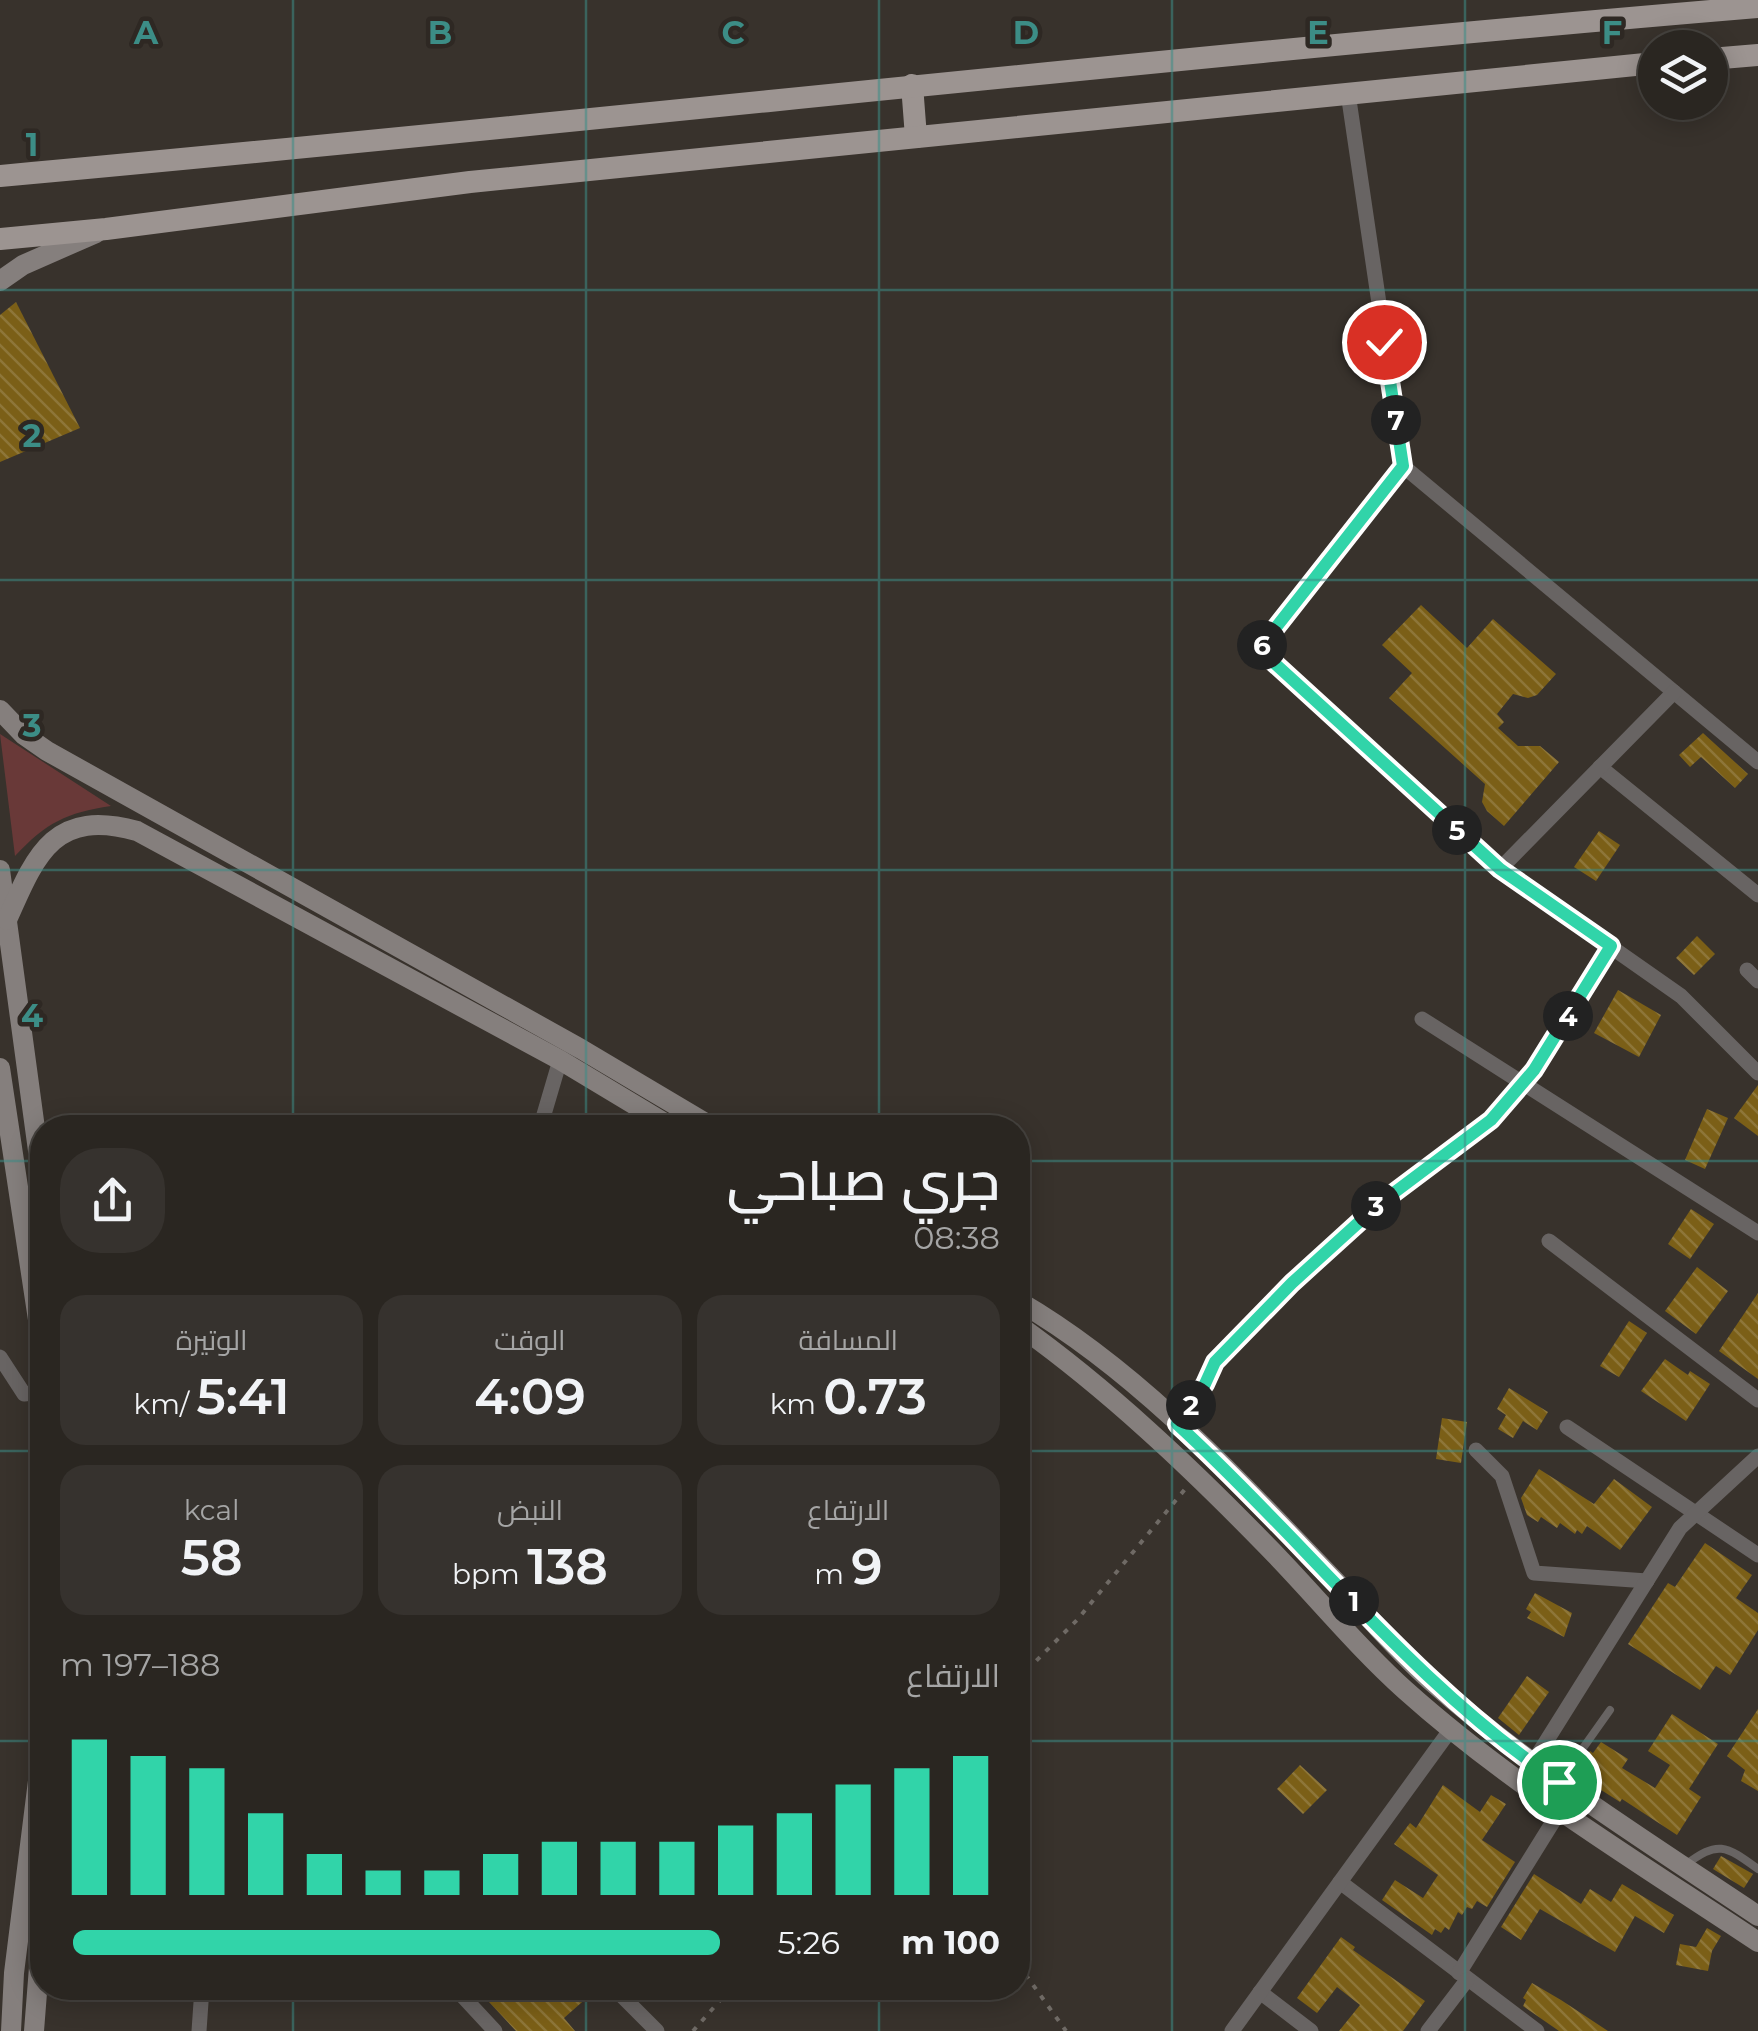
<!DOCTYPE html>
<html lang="ar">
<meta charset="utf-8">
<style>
body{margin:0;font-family:Montserrat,Cairo,sans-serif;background:#36322e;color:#f1f3f6;direction:rtl;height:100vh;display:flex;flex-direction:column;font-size:38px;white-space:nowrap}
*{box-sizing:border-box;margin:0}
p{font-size:32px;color:#a5a5a5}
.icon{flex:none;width:55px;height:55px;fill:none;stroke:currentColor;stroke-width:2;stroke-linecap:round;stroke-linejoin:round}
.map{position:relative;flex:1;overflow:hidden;direction:ltr}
.side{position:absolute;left:30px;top:1115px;width:1000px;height:885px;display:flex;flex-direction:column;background:#2a2621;border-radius:40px;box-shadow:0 5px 25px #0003,0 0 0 2px #46433f;direction:rtl}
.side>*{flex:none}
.buttons{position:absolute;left:1638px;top:30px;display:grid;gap:20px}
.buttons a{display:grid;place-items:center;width:90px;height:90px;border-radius:50%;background:#2a2621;box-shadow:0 5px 25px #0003,0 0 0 2px #46433f;font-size:50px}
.pin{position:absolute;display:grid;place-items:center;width:85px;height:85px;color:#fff;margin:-42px;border:5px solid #fff;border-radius:50%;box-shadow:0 2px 10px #0007}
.km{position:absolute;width:50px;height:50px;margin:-25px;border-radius:50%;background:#222;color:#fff;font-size:28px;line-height:50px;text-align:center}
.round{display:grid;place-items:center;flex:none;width:105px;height:105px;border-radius:40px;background:#36322e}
.overview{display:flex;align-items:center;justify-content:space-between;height:170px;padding:0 30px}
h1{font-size:55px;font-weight:600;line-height:75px}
.stats{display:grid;grid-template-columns:repeat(3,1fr);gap:15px;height:170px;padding:10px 30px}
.stats div{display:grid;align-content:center;border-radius:25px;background:#36322e;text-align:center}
.stats b{font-size:50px;font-weight:600}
.stats small{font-size:28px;font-weight:400}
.stats p{font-size:28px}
.chart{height:280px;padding:20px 30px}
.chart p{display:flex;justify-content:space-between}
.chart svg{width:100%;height:180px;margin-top:10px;stroke:#31d4a9;stroke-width:6}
ul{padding:0 30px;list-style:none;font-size:32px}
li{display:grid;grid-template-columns:160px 120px 1fr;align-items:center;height:75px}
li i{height:25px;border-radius:12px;background:#31d4a9}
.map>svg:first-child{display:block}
.green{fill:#693938}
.building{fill:url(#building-back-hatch)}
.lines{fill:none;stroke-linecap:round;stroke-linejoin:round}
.path{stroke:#6f6a65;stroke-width:4;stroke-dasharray:5 8;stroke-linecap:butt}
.lane{stroke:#686463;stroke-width:8}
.street{stroke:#686463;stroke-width:15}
.secondary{stroke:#857f7d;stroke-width:20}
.primary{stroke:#9c9491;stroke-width:22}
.route-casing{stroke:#fff;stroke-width:20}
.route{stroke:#31d4a9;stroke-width:12}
.grid{fill:none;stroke:#3c8d86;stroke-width:2.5;stroke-opacity:0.55}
.grid-label{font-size:32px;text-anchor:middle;font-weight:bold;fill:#3c8d86;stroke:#2e2823;stroke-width:9;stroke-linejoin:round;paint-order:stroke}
</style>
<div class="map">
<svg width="1758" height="2031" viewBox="0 0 1758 2031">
<defs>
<pattern id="building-back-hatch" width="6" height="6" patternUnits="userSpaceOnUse" patternTransform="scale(2.5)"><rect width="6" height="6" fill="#7b5f17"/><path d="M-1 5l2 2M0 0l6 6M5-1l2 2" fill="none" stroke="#8e7639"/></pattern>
</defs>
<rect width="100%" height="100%" fill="#38322c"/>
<path class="green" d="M0,734L111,806C66,813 47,822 15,856Z"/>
<g class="building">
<path d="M16,302L80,428L0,462V315Z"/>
<path d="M1421,605L1467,648L1493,619L1556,674L1537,695L1528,698L1513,694L1497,714L1504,722L1498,728L1518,746H1540L1559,762L1504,826L1487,811L1482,802L1485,784L1389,698L1412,673L1382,645Z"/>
<path d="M1703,733L1748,774L1735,788L1701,757L1690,767L1679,755Z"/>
<path d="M1599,831L1620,845L1596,881L1574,867Z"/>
<path d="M1697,936L1715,954L1694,975L1676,958Z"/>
<path d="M1618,990L1661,1015L1639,1057L1594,1033Z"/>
<path d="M1758,1085V1136L1734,1118Z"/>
<path d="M1707,1109L1728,1118L1705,1169L1685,1160Z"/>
<path d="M1691,1209L1714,1224L1690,1259L1668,1244Z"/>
<path d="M1697,1267L1728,1291L1696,1334L1665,1311Z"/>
<path d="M1758,1293V1379L1719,1351Z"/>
<path d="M1629,1321L1647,1333L1619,1377L1600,1366Z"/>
<path d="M1665,1359L1688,1375L1690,1371L1710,1384L1686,1421L1641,1391Z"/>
<path d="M1509,1388L1548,1412L1537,1430L1523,1421L1513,1438L1498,1429L1506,1415L1497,1409Z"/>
<path d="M1442,1418L1467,1422L1461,1463L1436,1459Z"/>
<path d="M1539,1469L1594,1504L1614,1479L1652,1507L1620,1550L1587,1526L1582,1534L1577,1530L1575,1534L1560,1523L1557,1528L1541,1517L1538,1522L1527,1515L1521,1498Z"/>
<path d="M1705,1543L1752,1575L1736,1598L1758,1613V1630L1730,1675L1716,1666L1700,1690L1628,1644L1668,1583L1675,1587Z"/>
<path d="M1535,1593L1572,1613L1564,1637L1527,1618L1531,1612L1526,1609Z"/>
<path d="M1527,1676L1549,1692L1519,1735L1498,1718Z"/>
<path d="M1758,1709V1791L1741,1781L1745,1770L1727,1756Z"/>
<path d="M1672,1714L1718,1744L1689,1789L1701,1797L1677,1835L1622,1799L1620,1802L1576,1774L1590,1751L1593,1753L1601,1742L1628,1759L1622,1768L1655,1788L1670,1765L1648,1751Z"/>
<path d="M1300,1765L1327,1790L1303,1814L1277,1789Z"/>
<path d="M1443,1785L1480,1812L1491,1795L1506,1804L1482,1840L1515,1862L1487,1907L1477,1901L1472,1909L1467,1907L1462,1915L1458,1912L1449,1930L1445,1927L1441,1933L1435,1929L1432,1935L1382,1900L1395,1880L1423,1898L1438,1875L1394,1844L1410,1823L1416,1828Z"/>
<path d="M1721,1856L1753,1874L1744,1888L1713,1869Z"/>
<path d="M1534,1874L1581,1904L1590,1889L1611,1902L1622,1884L1674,1915L1664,1933L1635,1916L1615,1952L1540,1909L1521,1940L1501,1927Z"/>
<path d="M1707,1928L1721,1936L1712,1951L1708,1971L1676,1965L1680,1944L1696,1947Z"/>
<path d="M1341,1937L1355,1947L1353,1950L1425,2001L1403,2031H1339L1360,2005L1337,1987L1317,2013L1297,1998Z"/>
<path d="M1532,1983L1561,2000L1608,2031H1559L1523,2006L1526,2000L1523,1998Z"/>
<path d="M476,1988H598L564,2018L575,2031H516Z"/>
</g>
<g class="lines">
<g class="path">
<path d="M1532,1072L1601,962"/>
<path d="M1188,1408L1205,1384L1215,1362L1292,1283L1379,1204L1491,1120L1513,1095"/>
<path d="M1018,1679L1077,1620L1186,1488"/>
<path d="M1018,1964L1066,2031"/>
<path d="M693,2031L731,1988"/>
</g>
<g class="lane">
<path d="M1561,1779L1610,1710"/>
<path d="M1684,1866C1718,1840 1725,1845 1758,1869"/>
</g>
<g class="street">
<path d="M1348,93L1403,466L1758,762"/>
<path d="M1403,466L1259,649L1500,869L1681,996L1758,1073"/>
<path d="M1600,767L1758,895"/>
<path d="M1500,869L1674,692"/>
<path d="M1747,970L1758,981"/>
<path d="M1422,1019L1758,1233"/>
<path d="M540,1128L560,1060"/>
<path d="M1549,1241L1758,1400"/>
<path d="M0,1357L24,1394L42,1392"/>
<path d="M1567,1427L1758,1555"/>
<path d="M1476,1450L1502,1476L1534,1573L1647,1581"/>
<path d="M1532,1764L1680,1528L1758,1456"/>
<path d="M1340,1882L1537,2031"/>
<path d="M1459,1973L1561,1809"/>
<path d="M455,1988L495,2031"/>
<path d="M614,1988L657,2031"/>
<path d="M1260,1992L1311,2031"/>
<path d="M199,2031L202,1988"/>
<path d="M1232,2031L1451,1729"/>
<path d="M1428,2031L1467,1980"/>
</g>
<g class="secondary">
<path d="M0,281L23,265L96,233"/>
<path d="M0,710L24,735L47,751L581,1049L714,1128"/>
<path d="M0,870L42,1180"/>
<path d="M7,920C36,854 54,808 137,831L560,1060L673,1128"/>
<path d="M0,1068L42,1346"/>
<path d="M1018,1301C1139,1371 1240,1482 1336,1582C1367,1615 1397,1651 1431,1681C1532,1770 1646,1841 1758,1916"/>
<path d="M1018,1325C1109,1390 1190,1467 1268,1547C1314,1594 1356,1646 1405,1690C1512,1786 1638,1862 1758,1942"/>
<path d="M11,2031L14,1973L42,1749"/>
<path d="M34,2031L42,1929"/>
</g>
<g class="primary">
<path d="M1710,59L1758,55"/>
<path d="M912,85L916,137"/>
<path d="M0,176C586,123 1171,56 1758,7"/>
<path d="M0,239L106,229L470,182L1655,63"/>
</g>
</g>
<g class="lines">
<defs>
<path id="route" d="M1384,342L1403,466L1259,649L1500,869L1611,946L1534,1070L1491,1120L1379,1204L1292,1283L1215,1362L1205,1384L1177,1424C1306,1542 1413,1684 1559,1782"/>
</defs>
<use href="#route" class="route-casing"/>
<use href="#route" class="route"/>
</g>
<path class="grid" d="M293,0V1128M586,0V1128M879,0V1128M1172,0V2031M1465,0V2031M0,290H1758M0,580H1758M0,870H1758M0,1161H42M1018,1161H1758M0,1451H42M1018,1451H1758M0,1741H42M1018,1741H1758M293,1988V2031M586,1988V2031M879,1988V2031"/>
<g class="grid-label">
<text x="146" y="44">A</text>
<text x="440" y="44">B</text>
<text x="733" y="44">C</text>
<text x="1026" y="44">D</text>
<text x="1318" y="44">E</text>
<text x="1612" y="44">F</text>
<text x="32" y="156">1</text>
<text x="32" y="447">2</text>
<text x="32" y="737">3</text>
<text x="32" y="1027">4</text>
</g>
</svg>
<div class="buttons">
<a><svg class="icon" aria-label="layers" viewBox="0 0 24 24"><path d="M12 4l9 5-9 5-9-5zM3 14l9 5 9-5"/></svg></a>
</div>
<div class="pin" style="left:1559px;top:1782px;background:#1e9e55"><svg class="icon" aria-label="arrive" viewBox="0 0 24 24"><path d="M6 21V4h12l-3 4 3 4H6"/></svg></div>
<div class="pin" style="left:1384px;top:342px;background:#d93025"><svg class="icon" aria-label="check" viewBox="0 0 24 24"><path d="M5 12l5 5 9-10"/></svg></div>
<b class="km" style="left:1354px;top:1601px">1</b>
<b class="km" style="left:1191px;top:1405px">2</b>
<b class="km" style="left:1376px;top:1206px">3</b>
<b class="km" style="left:1568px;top:1016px">4</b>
<b class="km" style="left:1457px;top:830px">5</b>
<b class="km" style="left:1262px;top:645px">6</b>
<b class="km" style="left:1396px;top:420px">7</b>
<section class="side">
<div class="overview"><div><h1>جري صباحي</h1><p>08:38</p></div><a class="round"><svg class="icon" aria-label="share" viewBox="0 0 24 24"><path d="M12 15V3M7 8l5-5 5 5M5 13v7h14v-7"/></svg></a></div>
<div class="stats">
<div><p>المسافة</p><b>0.73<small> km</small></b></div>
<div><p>الوقت</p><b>4:09</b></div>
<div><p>الوتيرة</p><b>5:41<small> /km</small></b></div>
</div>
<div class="stats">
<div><p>الارتفاع</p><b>9<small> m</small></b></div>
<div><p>النبض</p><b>138<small> bpm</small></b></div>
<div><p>kcal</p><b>58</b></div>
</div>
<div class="chart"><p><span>الارتفاع</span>188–197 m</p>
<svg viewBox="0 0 160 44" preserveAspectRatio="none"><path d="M5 44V6M15 44V10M25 44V13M35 44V24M45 44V34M55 44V38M65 44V38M75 44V34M85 44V31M95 44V31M105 44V31M115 44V27M125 44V24M135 44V17M145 44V13M155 44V10"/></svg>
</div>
<ul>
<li><b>100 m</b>5:26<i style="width:98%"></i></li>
</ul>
</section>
</div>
